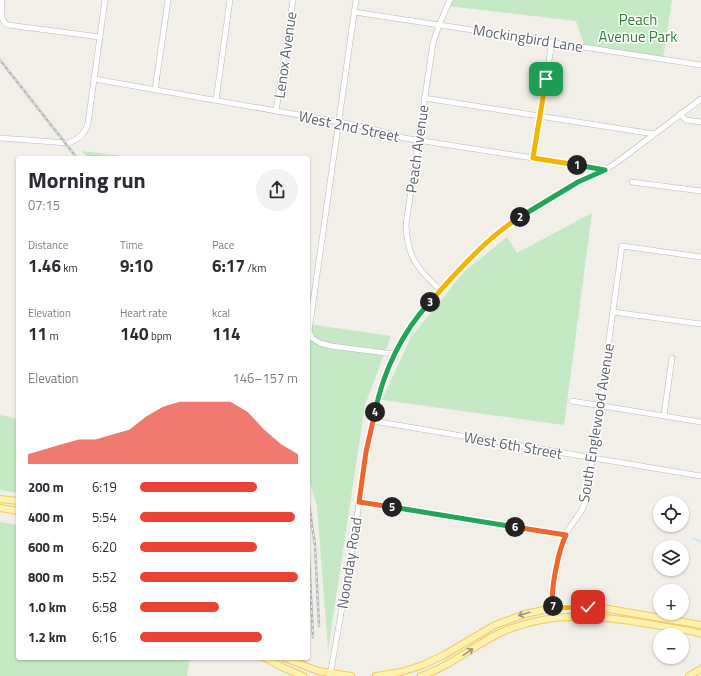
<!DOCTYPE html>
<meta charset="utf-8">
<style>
body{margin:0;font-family:"Titillium Web",sans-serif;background:#f2f2f3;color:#2b2b33;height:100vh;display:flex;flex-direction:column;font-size:15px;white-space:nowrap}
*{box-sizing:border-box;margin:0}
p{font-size:13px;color:#7c7c81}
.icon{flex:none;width:22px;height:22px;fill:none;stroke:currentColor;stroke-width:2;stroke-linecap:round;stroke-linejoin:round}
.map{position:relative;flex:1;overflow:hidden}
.drawer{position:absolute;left:16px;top:156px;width:294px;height:504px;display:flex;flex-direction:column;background:#fff;border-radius:4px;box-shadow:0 1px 3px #0004}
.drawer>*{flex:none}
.fabs{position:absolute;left:653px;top:496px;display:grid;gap:8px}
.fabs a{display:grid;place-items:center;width:36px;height:36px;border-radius:50%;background:#fff;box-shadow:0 1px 3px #0004;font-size:20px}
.pin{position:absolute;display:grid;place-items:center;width:34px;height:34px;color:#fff;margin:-17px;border-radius:8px;box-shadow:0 2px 6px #0006}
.km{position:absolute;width:20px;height:20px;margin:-10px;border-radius:50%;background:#222;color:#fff;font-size:11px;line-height:20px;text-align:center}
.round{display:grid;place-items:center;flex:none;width:42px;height:42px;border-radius:21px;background:#f2f2f3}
.summary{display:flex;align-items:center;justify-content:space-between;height:68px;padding:0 12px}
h1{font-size:22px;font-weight:700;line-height:30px}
.stats{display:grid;grid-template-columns:repeat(3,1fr);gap:6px;height:68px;padding:4px 12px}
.stats div{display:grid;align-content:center}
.stats b{font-size:17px;font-weight:700}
.stats small{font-size:11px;font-weight:400}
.stats p{font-size:11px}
.chart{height:112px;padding:8px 12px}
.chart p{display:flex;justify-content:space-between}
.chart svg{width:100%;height:72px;margin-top:4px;fill:#ea4335;opacity:.7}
ul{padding:0 12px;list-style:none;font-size:13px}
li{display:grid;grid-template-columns:64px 48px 1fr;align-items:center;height:30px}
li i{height:10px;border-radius:5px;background:#ea4335}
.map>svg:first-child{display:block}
.green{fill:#c5e8c5}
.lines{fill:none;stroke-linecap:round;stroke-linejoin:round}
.stream{stroke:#aadaff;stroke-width:1}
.minor-casing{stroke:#b5b8bc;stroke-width:6}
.major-casing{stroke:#f2c960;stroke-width:8}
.minor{stroke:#fff;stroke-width:5}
.major{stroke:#fff2af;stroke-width:6}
.rail-casing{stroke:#b6b7b8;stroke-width:2.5}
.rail{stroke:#fff;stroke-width:1;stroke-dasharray:3;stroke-linecap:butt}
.oneway{stroke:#979581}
.split-1-casing{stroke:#fff;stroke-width:8}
.split-2-casing{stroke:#fff;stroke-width:8}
.split-3-casing{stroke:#fff;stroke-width:8}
.split-4-casing{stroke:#fff;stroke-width:8}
.split-5-casing{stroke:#fff;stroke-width:8}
.split-6-casing{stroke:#fff;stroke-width:8}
.split-7-casing{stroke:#fff;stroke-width:8}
.split-8-casing{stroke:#fff;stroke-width:8}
.split-1{stroke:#f5b400;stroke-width:5}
.split-2{stroke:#22a559;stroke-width:5}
.split-3{stroke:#f5b400;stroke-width:5}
.split-4{stroke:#22a559;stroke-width:5}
.split-5{stroke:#f0652b;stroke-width:5}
.split-6{stroke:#22a559;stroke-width:5}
.split-7{stroke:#f0652b;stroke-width:5}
.split-8{stroke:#f5b400;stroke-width:5}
.labels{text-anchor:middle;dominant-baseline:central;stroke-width:3;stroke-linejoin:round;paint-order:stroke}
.park-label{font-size:15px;fill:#348238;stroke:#fff}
.street-label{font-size:15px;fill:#5f6368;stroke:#fff}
</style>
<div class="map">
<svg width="701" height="676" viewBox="0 0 701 676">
<rect width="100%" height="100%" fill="#f1efe8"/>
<g class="green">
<path d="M450,0H672L663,59L585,47L576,21L447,6Z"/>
<path d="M82,151L138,158H88Z"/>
<path d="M592,213L564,425L382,400L411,337L464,272L507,237L517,253Z"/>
<path d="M308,324L391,336L365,405L328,650L317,506L308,477Z"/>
<path d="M0,415L18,419V493L0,490Z"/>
<path d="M0,522L18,525V658H190L187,676H0Z"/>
</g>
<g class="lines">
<path class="stream" d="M693,538L701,542"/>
<defs>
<g id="minor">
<path d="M2,0C1,10 0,21 8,25L100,37"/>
<path d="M356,0L309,331L312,338L320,343L331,346L394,354"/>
<path d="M354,12L701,65"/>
<path d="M94,79L339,122L365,127L404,138L604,169"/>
<path d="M155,90L168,0"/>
<path d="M424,98L654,134"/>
<path d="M216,100L230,0"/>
<path d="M276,111L293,0"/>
<path d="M680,114L686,120L701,122"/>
<path d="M0,138L68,143C79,140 85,134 88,123L105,0"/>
<path d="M533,158L552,42"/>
<path d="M632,182L701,191"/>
<path d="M440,290C417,268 407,257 406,224L433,43L439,25L450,0"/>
<path d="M613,312L701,324"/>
<path d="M572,401L701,422"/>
<path d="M664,415L672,358"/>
<path d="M373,421L701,476"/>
<path d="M359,501L566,535"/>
<path d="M554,618L552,598L560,549L568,530L582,510L587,497L622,246L701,257"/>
<path d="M330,676L354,539L366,452L377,400L394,354L404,337L428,304L476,252L492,237L513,221L532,210L578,182L605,170L620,160L701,99"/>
</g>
<g id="major">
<path d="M0,499L18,501"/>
<path d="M0,508L18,511"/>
<path d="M265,658L284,668L303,676"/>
<path d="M285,658L318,671L351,676"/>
<path d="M376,676L401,672L423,665L444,655L495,625L525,614L553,608L579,607L603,608L701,625"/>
<path d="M421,676C451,666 474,645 502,632C566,604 625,621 691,631L701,634"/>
<path d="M689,676L701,669"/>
</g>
</defs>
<use href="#minor" class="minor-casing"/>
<use href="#major" class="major-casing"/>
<use href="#minor" class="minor"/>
<use href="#major" class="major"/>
<defs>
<g id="rail">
<path d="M0,60L77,158"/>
<path d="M308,498L315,545L319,626"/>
<path d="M308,539L313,637"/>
</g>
</defs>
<use href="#rail" class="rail-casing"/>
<use href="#rail" class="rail"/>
</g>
<defs><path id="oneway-shaft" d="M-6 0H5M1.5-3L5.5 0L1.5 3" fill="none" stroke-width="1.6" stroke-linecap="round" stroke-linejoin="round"/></defs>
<g class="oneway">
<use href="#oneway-shaft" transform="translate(524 614) rotate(164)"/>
<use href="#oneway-shaft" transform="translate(468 652) rotate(-34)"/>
</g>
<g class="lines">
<defs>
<path id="split-1" d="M546,79L533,158L577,165"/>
<path id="split-2" d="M520,217L578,182L605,170L577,165"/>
<path id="split-3" d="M430,302C458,271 485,239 520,217"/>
<path id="split-4" d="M375,412C383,372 402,332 430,302"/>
<path id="split-5" d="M375,412L366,452L359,502L392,507"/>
<path id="split-6" d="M392,507L515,527"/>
<path id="split-7" d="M515,527L566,535C559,548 550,591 553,606"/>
<path id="split-8" d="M553,606V608L588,607"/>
</defs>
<use href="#split-1" class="split-1-casing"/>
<use href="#split-2" class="split-2-casing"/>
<use href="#split-3" class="split-3-casing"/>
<use href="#split-4" class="split-4-casing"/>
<use href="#split-5" class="split-5-casing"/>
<use href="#split-6" class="split-6-casing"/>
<use href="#split-7" class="split-7-casing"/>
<use href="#split-8" class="split-8-casing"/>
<use href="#split-1" class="split-1"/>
<use href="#split-2" class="split-2"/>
<use href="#split-3" class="split-3"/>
<use href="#split-4" class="split-4"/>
<use href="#split-5" class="split-5"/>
<use href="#split-6" class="split-6"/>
<use href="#split-7" class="split-7"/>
<use href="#split-8" class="split-8"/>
</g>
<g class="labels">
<g class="park-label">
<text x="638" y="19">Peach<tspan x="638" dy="17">Avenue Park</tspan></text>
</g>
<g class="street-label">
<text transform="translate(528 38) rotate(9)">Mockingbird Lane</text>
<text transform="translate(285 55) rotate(-82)">Lenox Avenue</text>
<text transform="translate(349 126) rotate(12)">West 2nd Street</text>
<text transform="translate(417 149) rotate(-82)">Peach Avenue</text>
<text transform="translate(596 423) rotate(-81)">South Englewood Avenue</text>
<text transform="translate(513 445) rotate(10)">West 6th Street</text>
<text transform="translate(349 563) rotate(-81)">Noonday Road</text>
</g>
</g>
</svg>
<div class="fabs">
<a><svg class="icon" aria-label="locate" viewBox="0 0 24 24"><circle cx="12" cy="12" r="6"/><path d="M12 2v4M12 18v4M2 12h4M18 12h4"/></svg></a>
<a><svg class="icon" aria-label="layers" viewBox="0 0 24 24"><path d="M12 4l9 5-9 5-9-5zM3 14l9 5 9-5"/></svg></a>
<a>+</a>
<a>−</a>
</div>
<div class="pin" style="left:546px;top:79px;background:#1e9e55"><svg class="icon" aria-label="arrive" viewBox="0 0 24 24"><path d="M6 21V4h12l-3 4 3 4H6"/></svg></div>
<div class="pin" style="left:588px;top:607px;background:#d93025"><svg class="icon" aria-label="check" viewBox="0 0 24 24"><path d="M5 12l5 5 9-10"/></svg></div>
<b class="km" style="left:577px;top:165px">1</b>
<b class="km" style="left:520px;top:217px">2</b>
<b class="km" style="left:430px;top:302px">3</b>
<b class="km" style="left:375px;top:412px">4</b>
<b class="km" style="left:392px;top:507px">5</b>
<b class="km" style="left:515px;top:527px">6</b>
<b class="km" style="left:553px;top:606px">7</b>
<section class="drawer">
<div class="summary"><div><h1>Morning run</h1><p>07:15</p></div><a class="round"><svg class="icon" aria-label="share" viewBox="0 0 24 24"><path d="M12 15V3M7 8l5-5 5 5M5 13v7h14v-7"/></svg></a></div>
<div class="stats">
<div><p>Distance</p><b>1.46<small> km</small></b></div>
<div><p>Time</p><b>9:10</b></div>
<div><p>Pace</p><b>6:17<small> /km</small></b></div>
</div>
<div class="stats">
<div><p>Elevation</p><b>11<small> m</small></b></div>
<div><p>Heart rate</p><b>140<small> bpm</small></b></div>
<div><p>kcal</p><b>114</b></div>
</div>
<div class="chart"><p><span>Elevation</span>146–157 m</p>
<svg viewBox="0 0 160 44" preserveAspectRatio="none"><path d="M0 44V38L10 35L20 32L30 29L40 29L50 26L60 23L70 15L80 9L90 6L100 6L110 6L120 6L130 12L140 23L150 32L160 38V44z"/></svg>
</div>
<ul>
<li><b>200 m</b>6:19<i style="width:74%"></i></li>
<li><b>400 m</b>5:54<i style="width:98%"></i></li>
<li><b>600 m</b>6:20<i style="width:74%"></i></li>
<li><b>800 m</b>5:52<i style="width:100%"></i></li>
<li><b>1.0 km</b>6:58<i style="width:50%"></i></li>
<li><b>1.2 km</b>6:16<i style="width:77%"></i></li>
</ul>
</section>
</div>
